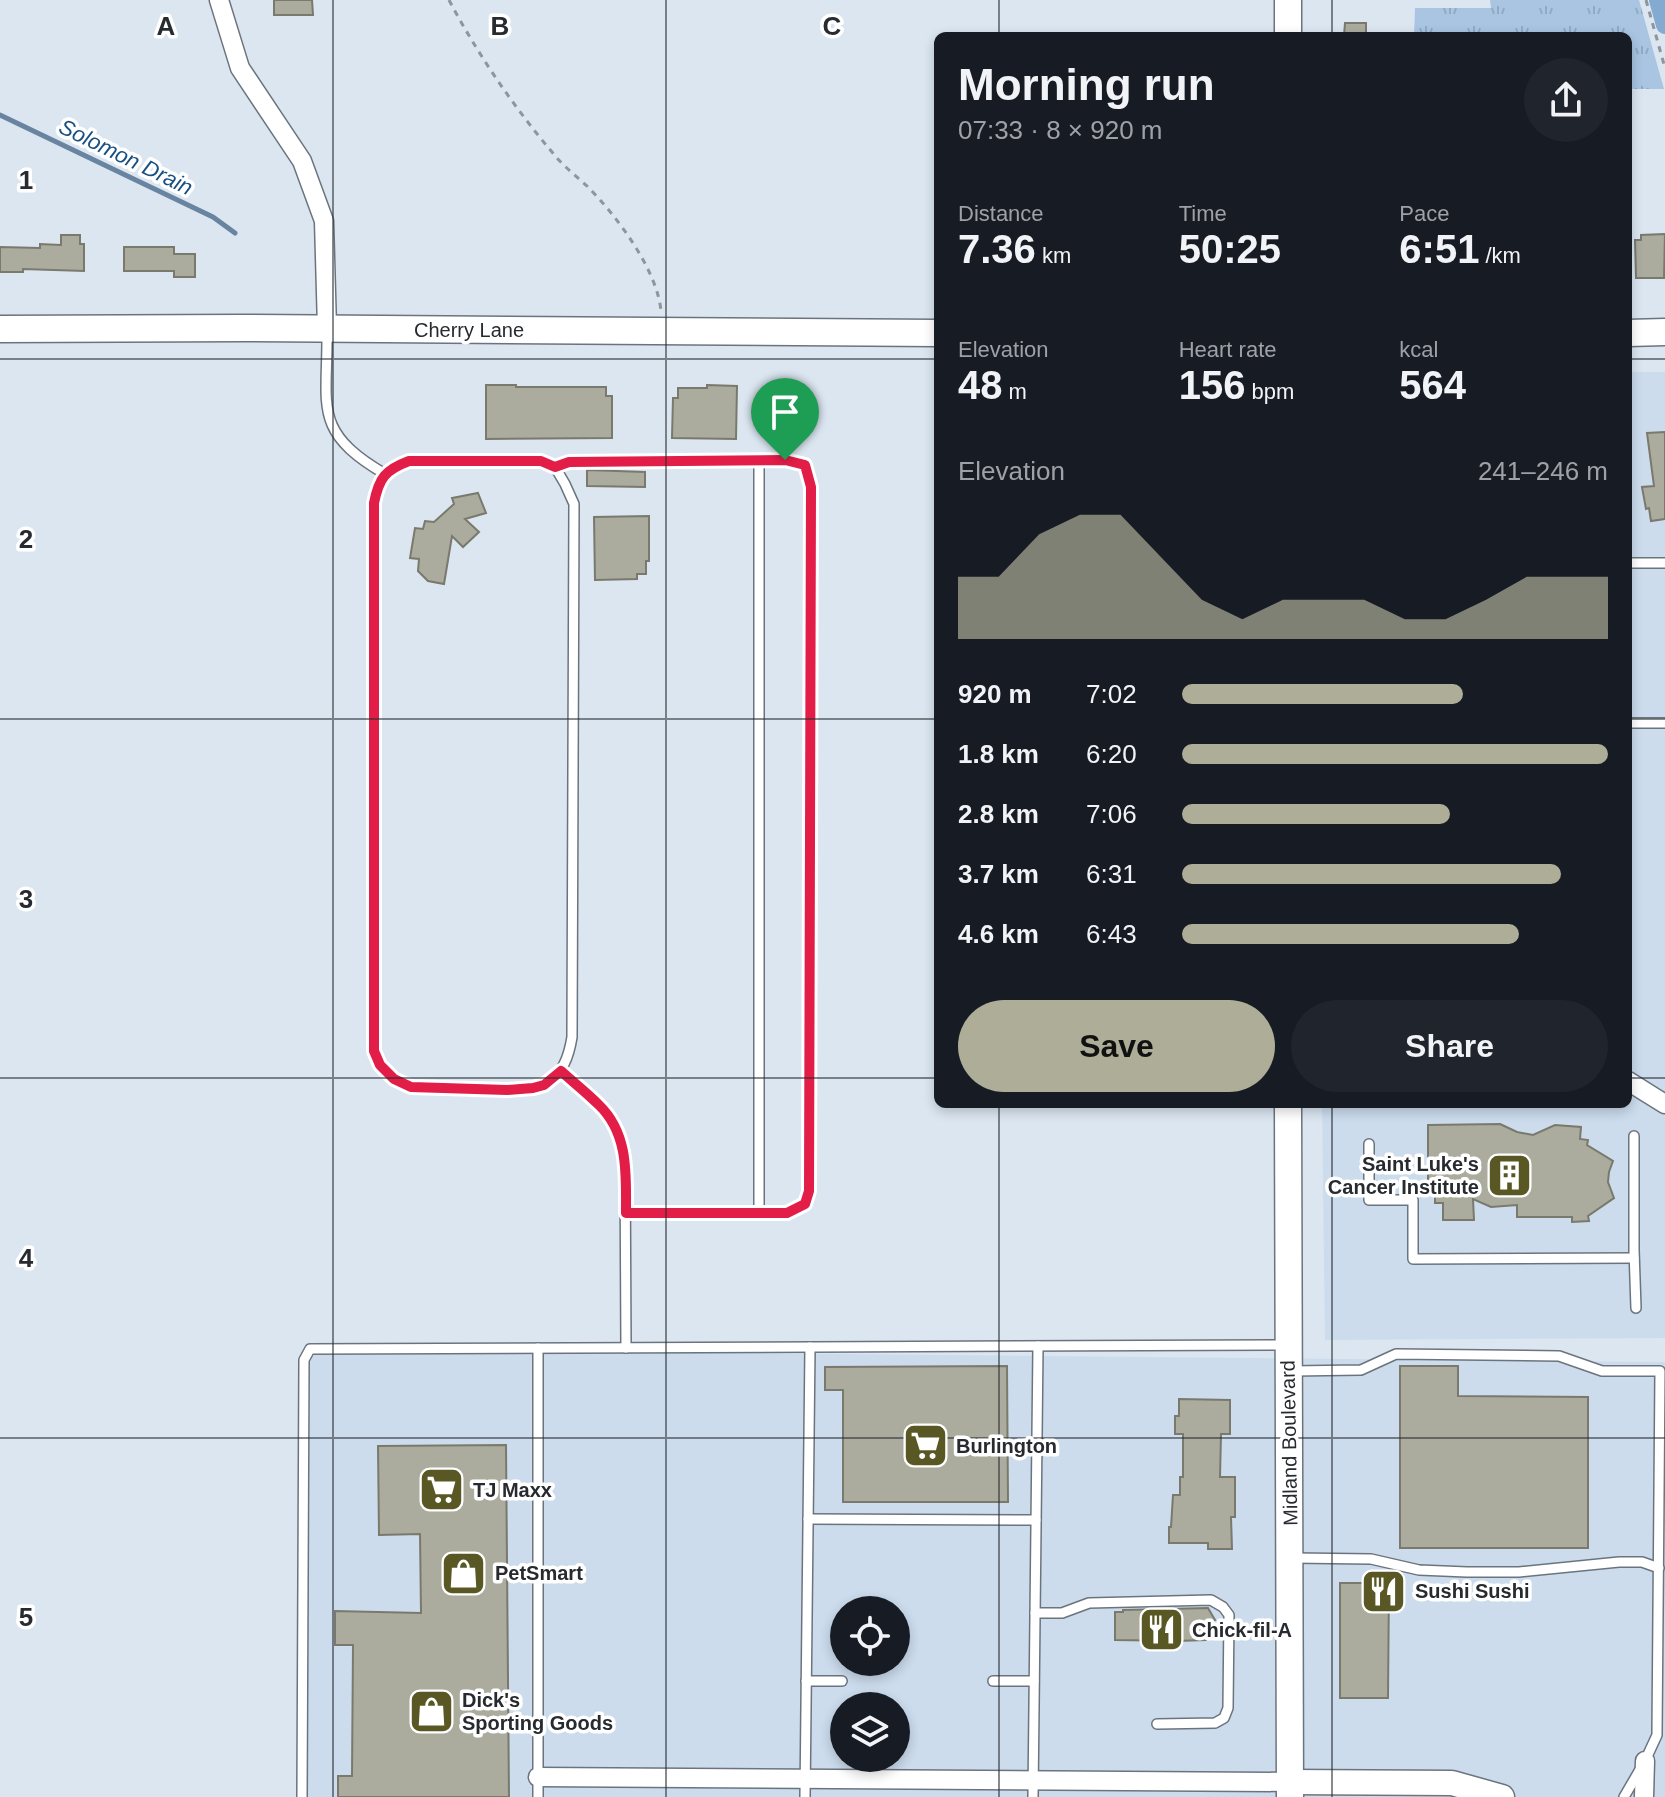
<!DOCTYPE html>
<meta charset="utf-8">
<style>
body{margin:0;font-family:Helvetica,sans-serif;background:#20242c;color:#f1f3f6;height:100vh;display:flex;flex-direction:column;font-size:30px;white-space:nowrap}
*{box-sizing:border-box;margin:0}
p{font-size:26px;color:#9ea1a6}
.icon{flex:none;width:44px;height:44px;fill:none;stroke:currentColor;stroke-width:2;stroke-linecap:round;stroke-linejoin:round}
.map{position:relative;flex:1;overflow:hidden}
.details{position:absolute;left:934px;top:32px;width:698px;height:1076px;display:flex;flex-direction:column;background:#171b24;border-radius:12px;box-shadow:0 4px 12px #0003}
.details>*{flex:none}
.tools{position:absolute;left:830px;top:1596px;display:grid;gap:16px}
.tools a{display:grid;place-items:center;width:80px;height:80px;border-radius:50%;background:#171b24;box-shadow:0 4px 12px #0003;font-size:40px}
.pin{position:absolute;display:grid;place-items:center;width:68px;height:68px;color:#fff;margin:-82px -34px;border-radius:50% 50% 50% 0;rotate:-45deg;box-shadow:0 0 8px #0007}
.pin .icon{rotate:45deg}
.round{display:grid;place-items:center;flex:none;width:84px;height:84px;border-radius:42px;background:#20242c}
.overview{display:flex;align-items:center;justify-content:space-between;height:136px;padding:0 24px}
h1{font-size:44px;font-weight:600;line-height:60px}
.figures{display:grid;grid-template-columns:repeat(3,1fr);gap:12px;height:136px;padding:8px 24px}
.figures div{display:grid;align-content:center}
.figures b{font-size:40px;font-weight:600}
.figures small{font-size:22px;font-weight:400}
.figures p{font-size:22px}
.chart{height:224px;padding:16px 24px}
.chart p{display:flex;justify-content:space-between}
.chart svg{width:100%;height:144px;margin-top:8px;fill:#adad98;opacity:.7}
.cta{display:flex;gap:16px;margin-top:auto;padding:16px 24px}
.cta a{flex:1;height:92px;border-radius:48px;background:#adad98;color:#111;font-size:32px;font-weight:600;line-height:92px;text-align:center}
.cta a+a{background:#20242c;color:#f1f3f6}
ul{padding:0 24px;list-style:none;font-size:26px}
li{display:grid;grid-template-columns:128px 96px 1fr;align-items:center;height:60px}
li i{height:20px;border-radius:10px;background:#adad98}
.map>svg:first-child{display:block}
.built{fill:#ccdced;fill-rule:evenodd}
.grass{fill:url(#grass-tufts)}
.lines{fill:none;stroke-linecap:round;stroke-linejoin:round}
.stream{stroke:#6884a0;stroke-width:5}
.canal{stroke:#84aad1;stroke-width:18}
.building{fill:#abab9e;stroke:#79796d;stroke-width:2}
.service-casing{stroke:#6b747e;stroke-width:12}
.minor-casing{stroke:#6b747e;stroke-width:21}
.tertiary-casing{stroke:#6b747e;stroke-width:27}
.secondary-casing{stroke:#6b747e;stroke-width:29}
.path{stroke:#8d959d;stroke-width:3;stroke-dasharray:6 6;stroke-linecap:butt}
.service{stroke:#fff;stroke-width:9}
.minor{stroke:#fff;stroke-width:18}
.tertiary{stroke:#fff;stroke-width:24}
.secondary{stroke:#fff;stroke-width:26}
.route-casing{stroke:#fff;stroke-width:16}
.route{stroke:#e11d48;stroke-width:10}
.grid{fill:none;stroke:#272b2f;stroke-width:2;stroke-opacity:0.55}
.labels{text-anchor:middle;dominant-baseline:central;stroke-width:7;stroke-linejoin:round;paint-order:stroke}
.street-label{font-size:20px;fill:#272b2f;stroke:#fff}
.poi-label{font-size:20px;font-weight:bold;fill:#272b2f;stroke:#fff;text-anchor:start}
.water-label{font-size:22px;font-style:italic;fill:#185082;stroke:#fff}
.grid-label{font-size:26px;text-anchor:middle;font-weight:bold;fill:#272b2f;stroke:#fff;stroke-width:7;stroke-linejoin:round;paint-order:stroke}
</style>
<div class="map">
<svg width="1665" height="1797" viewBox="0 0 1665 1797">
<defs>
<pattern id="grass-tufts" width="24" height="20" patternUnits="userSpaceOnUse" patternTransform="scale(2)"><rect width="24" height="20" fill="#a9c5e2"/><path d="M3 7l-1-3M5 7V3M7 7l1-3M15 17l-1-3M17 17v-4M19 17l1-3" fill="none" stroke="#91a9c2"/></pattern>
</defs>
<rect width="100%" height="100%" fill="#dbe6f1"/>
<g class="built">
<path d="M1628,372H1665V1338L1325,1340L1322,1104H1628Z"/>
<path d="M310,1349L1665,1362V1797H304ZM844,1610H896V1662H844ZM844,1706H896V1758H844Z"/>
</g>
<path class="grass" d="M1490,0H1639L1664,89H1628V36H1414L1415,8H1491Z"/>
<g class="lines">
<path class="stream" d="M0,115L213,217L235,233"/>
<path class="canal" d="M1658,0L1665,25"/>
</g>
<g class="building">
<path d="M274,0H312L313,15H274Z"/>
<path d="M1345,23H1366V36H1344Z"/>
<path d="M1665,234L1664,278H1636L1635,240H1641V235Z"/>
<path d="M61,235H80V244H84V271L23,269V272H0V247L40,248V244L61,245Z"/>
<path d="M124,247H174V254H195V277H174V271H124Z"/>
<path d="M486,385H516V387H606V396H612V438L486,439Z"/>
<path d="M707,385L737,386L736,439L672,438L673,398H678V388H707Z"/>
<path d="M1665,432V519L1651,521L1649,508L1646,509L1642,487L1654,486L1647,433Z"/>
<path d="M587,470L645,472V487L587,486Z"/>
<path d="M478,493L486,513L465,519L479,532L463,547L452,536L444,584L428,581L418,571L419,559L410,558L415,528L423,529L425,521L434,522L454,504L452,498Z"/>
<path d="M649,516V561H646V574H637V579L595,580L594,517Z"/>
<path d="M1500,1124L1517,1132L1533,1135L1555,1125L1581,1127L1580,1139L1588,1140L1587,1145L1613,1161L1609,1172L1608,1182L1614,1198L1588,1216L1589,1221L1572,1222V1217H1517V1205L1491,1207L1473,1199L1474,1220H1443V1203H1435V1180H1428V1125Z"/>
<path d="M1007,1366L1008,1502H843V1390H825V1367Z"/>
<path d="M1400,1366H1458V1396L1588,1397V1548H1400Z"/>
<path d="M1179,1399L1230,1400V1434H1221L1220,1477H1235V1517H1231L1232,1549H1208V1543H1169V1527H1171L1173,1495H1180V1477H1183V1434H1175V1416H1179Z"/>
<path d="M506,1445L509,1797H338V1776H352L353,1645H335V1611L421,1613L420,1534L379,1535L378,1446Z"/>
<path d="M1340,1583H1389L1388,1698H1340Z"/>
<path d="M1208,1608L1215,1620L1206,1621V1640L1177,1641L1115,1640V1612H1123V1610Z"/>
</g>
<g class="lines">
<defs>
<g id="service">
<path d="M327,331C328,406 311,431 385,474"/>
<path d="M409,461H541L555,467L565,484L574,504L572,1037C569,1056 563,1074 545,1084C531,1091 423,1091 408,1085C391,1079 381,1067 374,1051V503C379,478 385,470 409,461Z"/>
<path d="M759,461V1213"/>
<path d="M555,467L569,462L785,460L805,465L811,487L809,1191L805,1204L787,1213H626"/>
<path d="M1628,563H1665"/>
<path d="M1628,723H1665"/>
<path d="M561,1071L601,1107L617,1130L625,1154L626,1348"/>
<path d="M1634,1136V1250L1636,1308"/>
<path d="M1369,1144V1200H1413V1259L1634,1258"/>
<path d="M538,1348V1797"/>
<path d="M1292,1371L1361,1370L1396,1354L1559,1356L1602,1371H1660L1657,1735L1645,1761L1624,1797"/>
<path d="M808,1519L1036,1520"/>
<path d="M1293,1558L1371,1559L1419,1570L1467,1572H1519L1619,1562H1642L1659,1568"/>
<path d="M1035,1613H1062L1089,1603L1211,1600L1223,1607L1229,1615L1228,1708L1224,1718L1215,1723L1157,1724"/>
<path d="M806,1681H842"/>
<path d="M993,1681H1034"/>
<path d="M302,1797L304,1360L310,1349L1285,1345"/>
<path d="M805,1797L810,1347"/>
<path d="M1033,1797L1038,1346"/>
</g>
<g id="minor">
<path d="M219,0L240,68L302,161L324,221L327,328"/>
<path d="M1628,1081L1665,1104"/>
<path d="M538,1777L1290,1782"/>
<path d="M1644,1797L1645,1761"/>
</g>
<path id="tertiary" d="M1290,1782L1452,1783L1502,1797"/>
<g id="secondary">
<path d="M1288,36V0"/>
<path d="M0,329L242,328L938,333"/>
<path d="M1628,333L1665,332"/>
<path d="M1288,1104L1290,1797"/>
</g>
</defs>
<use href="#service" class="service-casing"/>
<use href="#minor" class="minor-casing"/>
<use href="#tertiary" class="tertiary-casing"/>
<use href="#secondary" class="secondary-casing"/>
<g class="path">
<path d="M449,0C477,53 513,106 552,152C562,165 575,175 587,186C616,215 657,269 661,311"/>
<path d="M1646,0L1665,68"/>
</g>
<use href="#service" class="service"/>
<use href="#minor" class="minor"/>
<use href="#tertiary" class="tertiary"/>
<use href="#secondary" class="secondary"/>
</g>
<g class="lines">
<defs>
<path id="route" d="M785,460L805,465L811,487L809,1191L805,1204L787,1213H626C626,1175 629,1134 599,1105C587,1093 573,1082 561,1071L544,1085L533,1088L507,1090L411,1087L394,1079L380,1065L374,1051V503C379,478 385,470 409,461H541L555,467L569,462Z"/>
</defs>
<use href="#route" class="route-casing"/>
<use href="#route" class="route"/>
</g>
<path class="grid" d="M333,0V1797M666,0V1797M999,0V36M1332,0V36M0,359H938M1628,359H1665M0,719H938M1628,719H1665M0,1078H938M1628,1078H1665M999,1104V1797M1332,1104V1797M0,1438H1665"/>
<defs>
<symbol id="building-square" viewBox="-11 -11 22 22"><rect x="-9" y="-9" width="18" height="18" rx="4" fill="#595825" stroke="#fff"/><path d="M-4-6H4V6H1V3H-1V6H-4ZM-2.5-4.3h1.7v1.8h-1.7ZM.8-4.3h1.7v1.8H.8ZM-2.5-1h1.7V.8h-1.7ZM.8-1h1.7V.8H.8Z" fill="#fff"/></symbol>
<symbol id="supermarket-square" viewBox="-11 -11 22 22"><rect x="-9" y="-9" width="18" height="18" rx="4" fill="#595825" stroke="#fff"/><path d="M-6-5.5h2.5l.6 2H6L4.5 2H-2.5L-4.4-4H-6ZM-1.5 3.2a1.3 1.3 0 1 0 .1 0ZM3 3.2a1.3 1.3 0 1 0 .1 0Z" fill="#fff"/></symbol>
<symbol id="shop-square" viewBox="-11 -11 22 22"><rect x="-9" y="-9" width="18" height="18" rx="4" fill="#595825" stroke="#fff"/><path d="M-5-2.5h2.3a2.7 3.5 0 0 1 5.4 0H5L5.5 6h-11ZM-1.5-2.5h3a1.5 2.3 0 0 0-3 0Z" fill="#fff"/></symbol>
<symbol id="restaurant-square" viewBox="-11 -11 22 22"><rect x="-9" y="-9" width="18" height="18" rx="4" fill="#595825" stroke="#fff"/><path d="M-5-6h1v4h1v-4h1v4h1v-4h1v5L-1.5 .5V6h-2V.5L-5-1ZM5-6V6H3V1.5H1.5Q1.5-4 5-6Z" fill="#fff"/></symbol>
</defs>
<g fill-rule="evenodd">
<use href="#building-square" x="1484" y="1150" width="51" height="51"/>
<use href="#supermarket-square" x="900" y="1420" width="51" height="51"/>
<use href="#supermarket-square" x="416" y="1464" width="51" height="51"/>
<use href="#shop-square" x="438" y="1548" width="51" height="51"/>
<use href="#restaurant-square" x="1358" y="1566" width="51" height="51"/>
<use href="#restaurant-square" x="1136" y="1604" width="51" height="51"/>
<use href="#shop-square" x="406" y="1686" width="51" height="51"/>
</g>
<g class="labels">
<g class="street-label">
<text x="469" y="330">Cherry Lane</text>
<text transform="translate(1289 1443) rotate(-91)">Midland Boulevard</text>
</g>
<g class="poi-label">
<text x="1479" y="1164" text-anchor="end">Saint Luke's<tspan x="1479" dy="23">Cancer Institute</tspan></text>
<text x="956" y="1446">Burlington</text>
<text x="473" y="1490">TJ Maxx</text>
<text x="495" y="1573">PetSmart</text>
<text x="1415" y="1591">Sushi Sushi</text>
<text x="1192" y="1630">Chick-fil-A</text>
<text x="462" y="1700">Dick's<tspan x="462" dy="23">Sporting Goods</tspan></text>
</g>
<g class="water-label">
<text transform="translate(126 157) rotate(26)">Solomon Drain</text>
</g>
</g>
<g class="grid-label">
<text x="166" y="35">A</text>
<text x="500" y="35">B</text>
<text x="832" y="35">C</text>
<text x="26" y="189">1</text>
<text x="26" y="548">2</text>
<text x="26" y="908">3</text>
<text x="26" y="1267">4</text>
<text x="26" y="1626">5</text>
</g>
</svg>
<div class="tools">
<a><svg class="icon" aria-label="locate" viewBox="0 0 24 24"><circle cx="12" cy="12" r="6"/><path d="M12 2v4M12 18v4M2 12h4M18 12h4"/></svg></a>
<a><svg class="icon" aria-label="layers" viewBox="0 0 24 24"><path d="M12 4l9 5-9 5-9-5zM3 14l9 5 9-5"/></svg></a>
</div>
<div class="pin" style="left:785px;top:460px;background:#1e9e55"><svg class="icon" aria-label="arrive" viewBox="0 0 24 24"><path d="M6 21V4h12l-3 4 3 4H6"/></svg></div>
<section class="details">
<div class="overview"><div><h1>Morning run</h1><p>07:33 · 8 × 920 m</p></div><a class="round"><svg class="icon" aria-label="share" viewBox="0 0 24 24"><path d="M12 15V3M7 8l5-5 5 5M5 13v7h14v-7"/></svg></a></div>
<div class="figures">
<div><p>Distance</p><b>7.36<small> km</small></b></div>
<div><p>Time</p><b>50:25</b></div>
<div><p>Pace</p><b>6:51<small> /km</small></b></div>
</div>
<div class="figures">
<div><p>Elevation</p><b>48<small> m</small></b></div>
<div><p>Heart rate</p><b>156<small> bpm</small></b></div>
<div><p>kcal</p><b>564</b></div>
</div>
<div class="chart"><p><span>Elevation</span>241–246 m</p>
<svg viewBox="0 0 160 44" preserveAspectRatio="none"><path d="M0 44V25L10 25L20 12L30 6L40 6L50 19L60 32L70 38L80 32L90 32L100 32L110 38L120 38L130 32L140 25L150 25L160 25V44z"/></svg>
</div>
<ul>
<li><b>920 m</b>7:02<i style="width:66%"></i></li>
<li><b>1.8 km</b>6:20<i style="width:100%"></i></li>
<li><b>2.8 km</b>7:06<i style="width:63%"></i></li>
<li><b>3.7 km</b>6:31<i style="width:89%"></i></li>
<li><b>4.6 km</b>6:43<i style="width:79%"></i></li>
</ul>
<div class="cta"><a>Save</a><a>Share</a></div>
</section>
</div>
